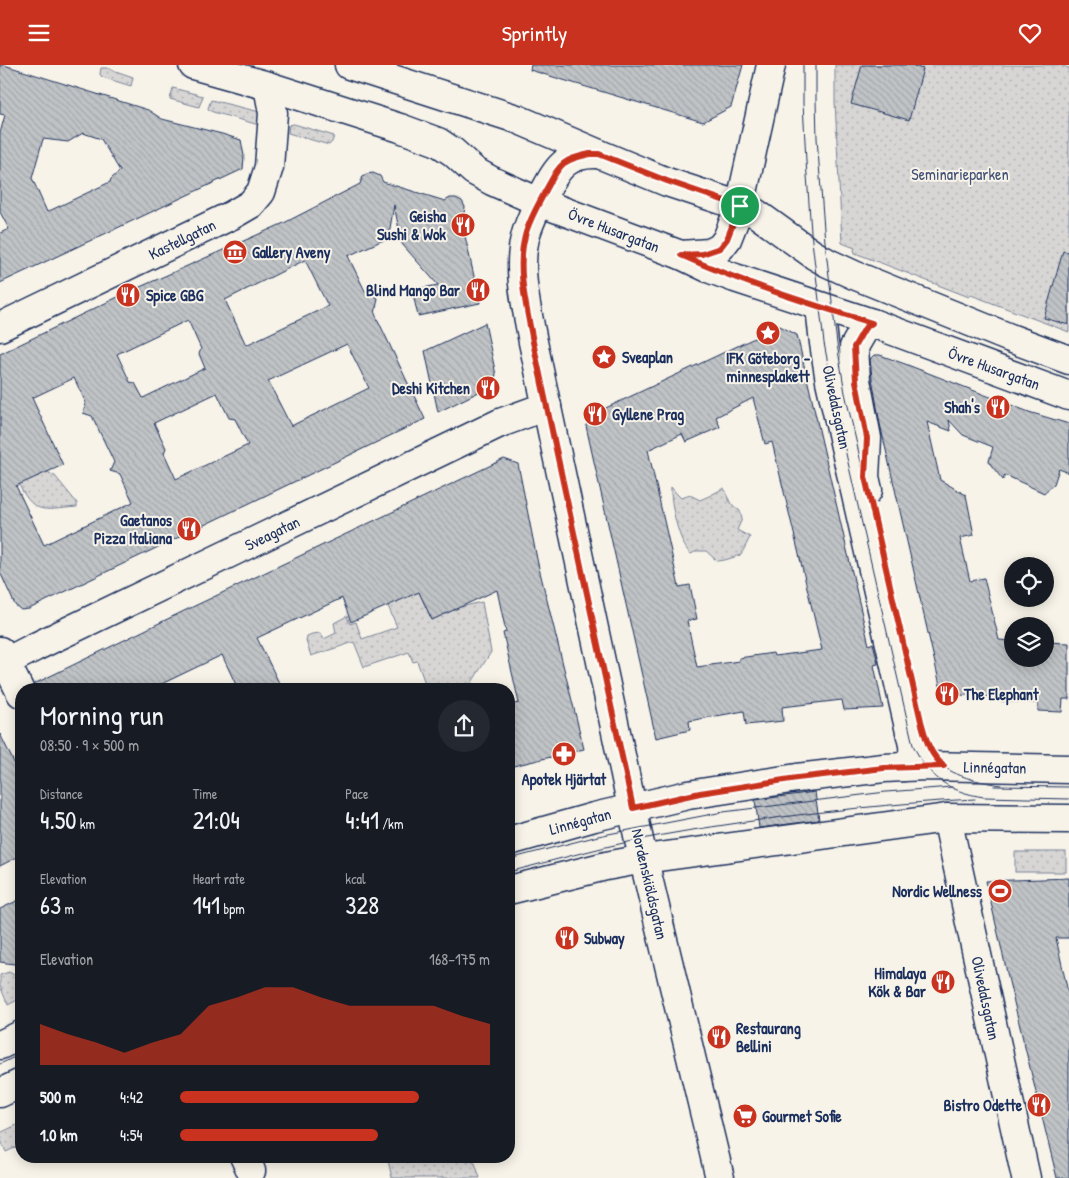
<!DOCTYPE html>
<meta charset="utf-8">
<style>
body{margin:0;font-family:"Patrick Hand",sans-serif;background:#242831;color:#f1f3f6;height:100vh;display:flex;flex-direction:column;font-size:19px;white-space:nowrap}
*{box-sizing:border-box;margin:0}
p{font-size:16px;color:#9ea1a6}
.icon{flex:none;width:28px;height:28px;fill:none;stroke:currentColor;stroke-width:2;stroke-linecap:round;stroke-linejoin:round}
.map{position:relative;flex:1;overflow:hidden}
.sheet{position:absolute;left:15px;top:618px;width:500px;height:480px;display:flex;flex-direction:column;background:#171b24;border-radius:20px;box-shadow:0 2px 12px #0003}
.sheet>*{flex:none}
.controls{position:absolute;left:1004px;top:492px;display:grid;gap:10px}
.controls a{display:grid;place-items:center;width:50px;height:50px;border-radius:50%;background:#171b24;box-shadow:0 2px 12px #0003;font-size:25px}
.pin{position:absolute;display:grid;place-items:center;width:42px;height:42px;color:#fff;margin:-21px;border:2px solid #fff;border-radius:50%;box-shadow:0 1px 5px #0007}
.round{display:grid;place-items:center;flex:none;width:52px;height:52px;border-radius:26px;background:#242831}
.head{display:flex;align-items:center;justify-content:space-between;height:85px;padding:0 25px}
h1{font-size:28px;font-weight:600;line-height:38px}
.figures{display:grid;grid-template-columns:repeat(3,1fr);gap:8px;height:85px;padding:5px 25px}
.figures div{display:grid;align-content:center}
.figures b{font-size:25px;font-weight:600}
.figures small{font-size:14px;font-weight:400}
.figures p{font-size:14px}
.chart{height:140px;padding:10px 25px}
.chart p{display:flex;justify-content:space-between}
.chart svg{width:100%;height:90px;margin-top:5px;fill:#c8321e;opacity:.7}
ul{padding:0 25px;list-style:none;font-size:16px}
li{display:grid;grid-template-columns:80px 60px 1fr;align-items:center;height:38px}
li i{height:12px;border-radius:6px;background:#c8321e}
header{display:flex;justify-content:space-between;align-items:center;height:65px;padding:0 25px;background:#c8321e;color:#fff;font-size:22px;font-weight:600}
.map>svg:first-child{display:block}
.grass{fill:url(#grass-dots);stroke:#798299}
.building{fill:url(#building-back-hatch);stroke:#1b2f5e;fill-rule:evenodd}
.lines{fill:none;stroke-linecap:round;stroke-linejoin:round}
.minor-casing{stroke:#1b2f5e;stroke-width:31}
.major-casing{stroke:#1b2f5e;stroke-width:31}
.minor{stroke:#f7f3e8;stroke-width:28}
.major{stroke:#f7f3e8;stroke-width:28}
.tram{stroke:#1b2f5e;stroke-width:1}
.route-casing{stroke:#fff;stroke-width:10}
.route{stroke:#c8321e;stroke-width:6}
.labels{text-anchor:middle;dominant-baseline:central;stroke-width:4;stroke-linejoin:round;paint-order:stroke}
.park-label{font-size:16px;fill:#415076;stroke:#f7f3e8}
.poi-label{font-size:16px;font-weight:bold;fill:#1b2f5e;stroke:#f7f3e8;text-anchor:end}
.street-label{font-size:16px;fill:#1b2f5e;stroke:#f7f3e8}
</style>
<header><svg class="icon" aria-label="menu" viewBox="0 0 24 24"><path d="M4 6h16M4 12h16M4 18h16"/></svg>Sprintly<svg class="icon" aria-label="heart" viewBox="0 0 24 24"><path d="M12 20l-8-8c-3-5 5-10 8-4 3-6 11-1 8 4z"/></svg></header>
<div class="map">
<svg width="1069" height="1113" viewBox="0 0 1069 1113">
<defs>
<pattern id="grass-dots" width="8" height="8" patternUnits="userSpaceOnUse" patternTransform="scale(1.25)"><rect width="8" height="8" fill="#d7d6d4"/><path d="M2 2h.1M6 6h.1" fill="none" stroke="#b8b8b8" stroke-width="1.8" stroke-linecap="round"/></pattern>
<pattern id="building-back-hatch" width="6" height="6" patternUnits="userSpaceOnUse" patternTransform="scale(1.25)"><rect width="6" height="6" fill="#c0c3c5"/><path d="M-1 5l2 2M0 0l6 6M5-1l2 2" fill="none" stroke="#a4a8ac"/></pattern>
</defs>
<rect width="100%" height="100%" fill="#f7f3e8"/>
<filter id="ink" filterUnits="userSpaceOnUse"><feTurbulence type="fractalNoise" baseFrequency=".02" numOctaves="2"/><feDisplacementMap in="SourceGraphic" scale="10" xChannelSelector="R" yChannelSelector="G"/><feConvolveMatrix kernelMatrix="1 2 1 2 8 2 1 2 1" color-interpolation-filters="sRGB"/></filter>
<g filter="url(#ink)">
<g class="grass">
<path d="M835,0H1060L1069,3V267L971,230L969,232L855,188L854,185L855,183L842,178L835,37Z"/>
<path d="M101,3H107L133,12L131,21L102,12L100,9Z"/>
<path d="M173,23L203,31L199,42L170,34Z"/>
<path d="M211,35L260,47L259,60L213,47L209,45L208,43Z"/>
<path d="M294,59L334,71L332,77L329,80L288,68L289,60Z"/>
<path d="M31,370L49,408L55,411L77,438V442C41,445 34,451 16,414Z"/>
<path d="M671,422L676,428L681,433L690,430L700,435L709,431L724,423C728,434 730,439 740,446L742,454L737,465L750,472L741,490C733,492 725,496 717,496L706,486H697L691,489C679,480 670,437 671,422Z"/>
<path d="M417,523L432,555L460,542L482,537L491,587L469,622L464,624H427L417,596L413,597L409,587L364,602L354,577L311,591L306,576L307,571L312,569L320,568L324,574L336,568L334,558L347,551L350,559L356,557L362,574L397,562L385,534Z"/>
<rect x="1015" y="787" width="51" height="20"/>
<path d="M9,907L16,911L21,912V933L8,940L0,921V910Z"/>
<path d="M21,1058V1080L6,1087L0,1073V1068Z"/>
<path d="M387,1091H457L475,1098L480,1113H392Z"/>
</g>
<g class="building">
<path d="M0,0H4L148,45L162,54L222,69L241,75L244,91L243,104L0,218V168L9,164L0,147V68L5,50L0,49ZM83,68L101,74L120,106L111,114L110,117L47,147L32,113L43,74L68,77Z"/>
<path d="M531,0H743L731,42L703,57L530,5Z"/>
<path d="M862,0H911L923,4L909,55L851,39Z"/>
<path d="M373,108L380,111L383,117L445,136L450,133H456L462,136L465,142L464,148L461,153L480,238L418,251L412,225L438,220L402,179L394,140L388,175L381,176L348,191L365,226L378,233L375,249L425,354L29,544L21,545L15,540L0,507V289L122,230L284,158L360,119L362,113L366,109ZM305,195L328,241L246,280L225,235ZM188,255L201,284L199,289L205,303L143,333L135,318L130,317L117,289ZM347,279L369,323L291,361L268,316ZM74,313L86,338L83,348L92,351L114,397L110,406L120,409L133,437L44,480L16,421L63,400L32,333ZM217,328L229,353L235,354L248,380L176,414L164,388L166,383L154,358Z"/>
<path d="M1063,186L1069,187V260L1044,253Z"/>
<path d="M485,258L496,310L491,321L438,347L425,286Z"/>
<path d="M780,261L797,270L869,580L873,578L877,594L878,599L874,600L883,643L844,645L842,635L782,642L783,656L746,660L744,646L689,656L690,665L656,673L586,361L591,350ZM753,333L765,379L772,377L822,585L774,591L773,588L739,593V596L697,602L687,556L697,554L690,520L679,522L648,385L682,369L686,377L720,362L716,352Z"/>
<path d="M874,290H880L905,299L1029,347L1069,359V408L1059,404L1054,419L1044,428L1005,410L1003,415L991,400L989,396L993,382L963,370L949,355L951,366L927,357L940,415L966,430L974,470L960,473L970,516L984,513L999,575L1012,576V594H1045V577L1069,578V634H1063L1062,647L1038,646V638L998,636V632L942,629L880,359L872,313L870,294Z"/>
<path d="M504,394L518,399L538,499L584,684L509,702V640L519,638L503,568L506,567L497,525L432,555L419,527L351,557L342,533L257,573L282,624H238L222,590L151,624H36L34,619L184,546Z"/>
<path d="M0,669L21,712V790L0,801Z"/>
<path d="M815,727L819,755L759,763L755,735Z"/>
<path d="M1069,813V873H1056L1069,932V1113H1057L1010,921L986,816Z"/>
<path d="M21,834V900L0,897V844Z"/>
</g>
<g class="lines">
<defs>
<g id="minor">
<path d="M539,137C534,148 529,158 526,169C516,204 527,243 533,277L639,775L720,1113"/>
<path d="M681,190L709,188L720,183L727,174L740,141L771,0"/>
<path d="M820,242L824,278L830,316L913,680C914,690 912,696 903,702"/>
<path d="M0,262L232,150L251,139L261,127L269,102L273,48L268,21"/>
<path d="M868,425L865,412L867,373L856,315L854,282L865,263L872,258"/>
<path d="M0,586L21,628"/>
<path d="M0,600L35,582L500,358L547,341"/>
<path d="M947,753L1026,1113"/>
<path d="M509,776L594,752L688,730L797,713L884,703L925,701L1069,704"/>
<path d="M509,825L606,801L644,794L947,753L1069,754"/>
<path d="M0,980L21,970"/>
<path d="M0,1028L21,1018"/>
<path d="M244,1091L251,1106"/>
</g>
<g id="major">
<path d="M193,0L268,21L400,63L438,77L453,87L474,106L492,116L539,137L681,190L708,203L735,213L872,258L1069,331"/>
<path d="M349,0L517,54L599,89L667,117L740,141L757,149L814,190L828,198L854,210L1010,273L1069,295"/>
<path d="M539,137C555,109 561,87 599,89"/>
</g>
</defs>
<use href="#minor" class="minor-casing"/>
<use href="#major" class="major-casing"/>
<use href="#minor" class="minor"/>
<use href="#major" class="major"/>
<g class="tram">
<path d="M803,0V38L806,96L811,167L824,278L841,367L913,680C928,712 949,727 984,732L1069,734"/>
<path d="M816,0V35L817,73L825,177L837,279L845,328L921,656C924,666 926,677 930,686C944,711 976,716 1001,720"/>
<path d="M994,721L1069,722"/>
<path d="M509,794L598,771L723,747L886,727L952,722"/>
<path d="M509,807C551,796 594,784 637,775C671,768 704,763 738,758C816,747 895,738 975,734"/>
<path d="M0,999L21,989"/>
<path d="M0,1012L21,1002"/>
</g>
</g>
</g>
<g class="lines" filter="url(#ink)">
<defs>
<path id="route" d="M590,89H599L667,116L740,141L727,174L720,183L702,189L681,190C743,218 807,238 872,258L865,263L854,282L856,316L867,373L865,412L921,656C926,674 929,689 944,701L884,703L797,713L700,728L633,743L533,277C527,243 516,205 525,171C529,155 538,140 546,125C560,100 560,95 590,89Z"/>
</defs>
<use href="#route" class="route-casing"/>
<use href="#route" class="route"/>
</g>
<defs>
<symbol id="restaurant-disc" viewBox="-11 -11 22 22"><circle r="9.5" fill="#c8321e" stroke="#f7f3e8"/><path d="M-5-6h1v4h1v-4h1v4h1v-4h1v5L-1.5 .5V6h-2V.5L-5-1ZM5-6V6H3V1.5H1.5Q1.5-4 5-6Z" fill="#fff"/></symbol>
<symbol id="museum-disc" viewBox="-11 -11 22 22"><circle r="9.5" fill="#c8321e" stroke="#f7f3e8"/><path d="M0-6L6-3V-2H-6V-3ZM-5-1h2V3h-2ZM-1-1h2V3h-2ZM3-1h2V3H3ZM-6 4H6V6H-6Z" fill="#fff"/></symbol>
<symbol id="sight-disc" viewBox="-11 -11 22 22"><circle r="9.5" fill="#c8321e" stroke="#f7f3e8"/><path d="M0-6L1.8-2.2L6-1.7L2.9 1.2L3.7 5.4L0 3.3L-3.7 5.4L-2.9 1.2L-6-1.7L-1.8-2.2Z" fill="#fff"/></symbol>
<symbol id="pharmacy-disc" viewBox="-11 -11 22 22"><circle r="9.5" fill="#c8321e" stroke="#f7f3e8"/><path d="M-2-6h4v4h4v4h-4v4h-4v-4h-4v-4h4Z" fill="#fff"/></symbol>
<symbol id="stadium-disc" viewBox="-11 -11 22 22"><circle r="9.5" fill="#c8321e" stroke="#f7f3e8"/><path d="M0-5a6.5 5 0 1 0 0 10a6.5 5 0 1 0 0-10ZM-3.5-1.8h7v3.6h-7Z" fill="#fff"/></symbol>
<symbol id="supermarket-disc" viewBox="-11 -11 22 22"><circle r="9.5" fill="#c8321e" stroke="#f7f3e8"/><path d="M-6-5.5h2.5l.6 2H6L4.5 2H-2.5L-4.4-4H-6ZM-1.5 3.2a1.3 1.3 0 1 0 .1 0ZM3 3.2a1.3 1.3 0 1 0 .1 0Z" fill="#fff"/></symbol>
</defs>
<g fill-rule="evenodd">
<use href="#restaurant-disc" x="449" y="146" width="28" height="28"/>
<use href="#museum-disc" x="221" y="173" width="28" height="28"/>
<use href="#restaurant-disc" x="464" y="211" width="28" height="28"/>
<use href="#restaurant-disc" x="114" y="216" width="28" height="28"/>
<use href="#sight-disc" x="754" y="254" width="28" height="28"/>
<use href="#sight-disc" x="590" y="278" width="28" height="28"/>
<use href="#restaurant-disc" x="474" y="309" width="28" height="28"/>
<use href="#restaurant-disc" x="984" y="328" width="28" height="28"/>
<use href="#restaurant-disc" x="581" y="335" width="28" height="28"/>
<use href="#restaurant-disc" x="175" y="450" width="28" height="28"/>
<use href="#restaurant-disc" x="933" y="615" width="28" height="28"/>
<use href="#pharmacy-disc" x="550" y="675" width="28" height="28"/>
<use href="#stadium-disc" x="986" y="812" width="28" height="28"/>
<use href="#restaurant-disc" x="553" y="859" width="28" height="28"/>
<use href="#restaurant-disc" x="929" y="903" width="28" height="28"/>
<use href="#restaurant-disc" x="705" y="958" width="28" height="28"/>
<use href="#restaurant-disc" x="1025" y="1026" width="28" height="28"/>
<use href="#supermarket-disc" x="731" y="1037" width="28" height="28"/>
</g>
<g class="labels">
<g class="park-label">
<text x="960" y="109">Seminarieparken</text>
</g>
<g class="poi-label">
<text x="446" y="151">Geisha<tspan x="446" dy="18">Sushi &amp; Wok</tspan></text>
<text x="252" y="187" text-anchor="start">Gallery Aveny</text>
<text x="460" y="225">Blind Mango Bar</text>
<text x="146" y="230" text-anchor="start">Spice GBG</text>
<text x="622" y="292" text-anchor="start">Sveaplan</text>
<text x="768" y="293" text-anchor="middle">IFK Göteborg -<tspan x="768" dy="18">minnesplakett</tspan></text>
<text x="470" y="323">Deshi Kitchen</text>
<text x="980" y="342">Shah's</text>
<text x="612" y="349" text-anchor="start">Gyllene Prag</text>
<text x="172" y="455">Gaetanos<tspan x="172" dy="18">Pizza Italiana</tspan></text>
<text x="964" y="629" text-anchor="start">The Elephant</text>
<text x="564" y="714" text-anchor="middle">Apotek Hjärtat</text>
<text x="982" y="826">Nordic Wellness</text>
<text x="584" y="873" text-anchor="start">Subway</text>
<text x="926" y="908">Himalaya<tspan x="926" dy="18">Kök &amp; Bar</tspan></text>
<text x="736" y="963" text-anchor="start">Restaurang<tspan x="736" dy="18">Bellini</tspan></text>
<text x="1022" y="1040">Bistro Odette</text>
<text x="762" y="1051" text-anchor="start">Gourmet Sofie</text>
</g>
<g class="street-label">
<text transform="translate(614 165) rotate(21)">Övre Husargatan</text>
<text transform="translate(182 174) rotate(-26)">Kastellgatan</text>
<text transform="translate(994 303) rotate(20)">Övre Husargatan</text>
<text transform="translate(837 342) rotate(78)">Olivedalsgatan</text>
<text transform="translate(272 468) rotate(-26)">Sveagatan</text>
<text transform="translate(995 702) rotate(1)">Linnégatan</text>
<text transform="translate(580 756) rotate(-15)">Linnégatan</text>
<text transform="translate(650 819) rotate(77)">Nordenskiöldsgatan</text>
<text transform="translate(986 933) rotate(78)">Olivedalsgatan</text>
</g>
</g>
</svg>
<div class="controls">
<a><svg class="icon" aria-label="locate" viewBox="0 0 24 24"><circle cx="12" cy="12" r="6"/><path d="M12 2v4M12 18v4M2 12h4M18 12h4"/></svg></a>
<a><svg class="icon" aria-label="layers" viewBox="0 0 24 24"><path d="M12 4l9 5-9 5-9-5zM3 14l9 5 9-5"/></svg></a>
</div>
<div class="pin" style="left:740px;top:141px;background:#1e9e55"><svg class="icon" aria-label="arrive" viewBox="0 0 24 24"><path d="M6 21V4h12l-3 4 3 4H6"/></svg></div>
<section class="sheet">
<div class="head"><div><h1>Morning run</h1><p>08:50 · 9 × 500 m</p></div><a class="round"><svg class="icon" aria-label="share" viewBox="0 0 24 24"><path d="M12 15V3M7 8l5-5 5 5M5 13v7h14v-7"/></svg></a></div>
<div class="figures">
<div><p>Distance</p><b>4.50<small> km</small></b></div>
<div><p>Time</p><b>21:04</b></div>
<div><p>Pace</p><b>4:41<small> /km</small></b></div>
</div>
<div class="figures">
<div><p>Elevation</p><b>63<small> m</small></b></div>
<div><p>Heart rate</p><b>141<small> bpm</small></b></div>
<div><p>kcal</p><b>328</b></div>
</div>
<div class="chart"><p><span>Elevation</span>168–175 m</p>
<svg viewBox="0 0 160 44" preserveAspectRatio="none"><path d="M0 44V24L10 29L20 33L30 38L40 33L50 29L60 15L70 11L80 6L90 6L100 11L110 15L120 15L130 15L140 15L150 20L160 24V44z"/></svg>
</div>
<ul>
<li><b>500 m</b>4:42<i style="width:77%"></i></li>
<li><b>1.0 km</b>4:54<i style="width:64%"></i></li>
</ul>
</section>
</div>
